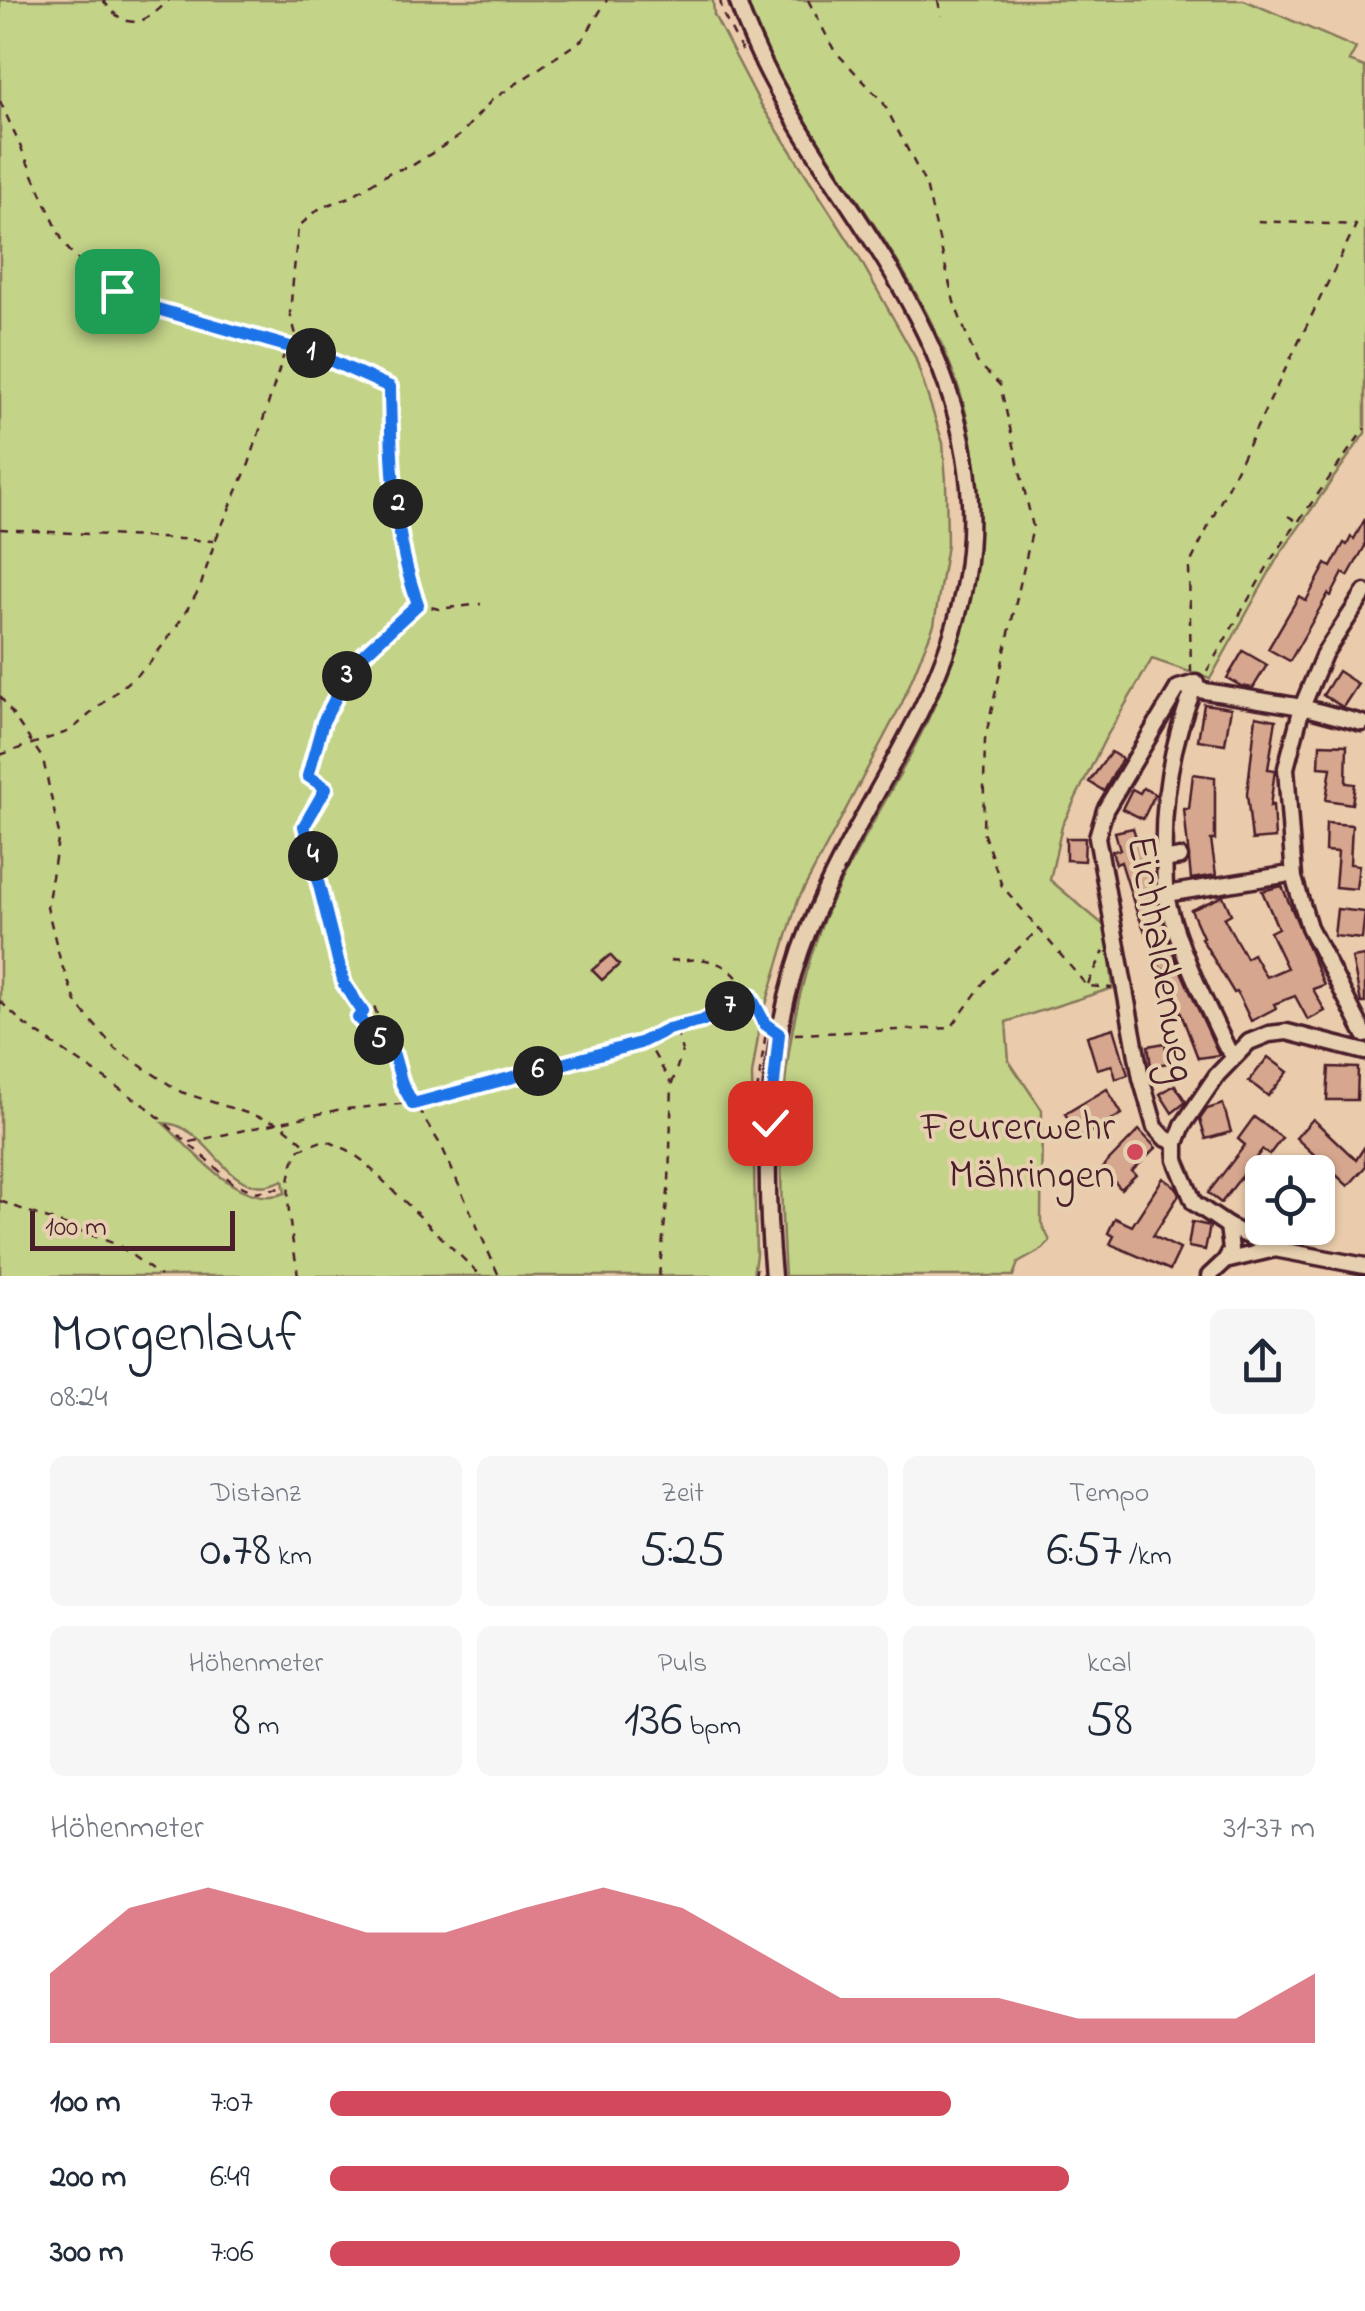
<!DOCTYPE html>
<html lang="de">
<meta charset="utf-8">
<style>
body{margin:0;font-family:"Indie Flower",sans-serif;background:#f6f6f7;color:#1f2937;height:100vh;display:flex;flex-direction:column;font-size:38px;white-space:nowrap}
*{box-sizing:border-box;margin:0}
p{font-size:32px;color:#747a83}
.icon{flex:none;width:55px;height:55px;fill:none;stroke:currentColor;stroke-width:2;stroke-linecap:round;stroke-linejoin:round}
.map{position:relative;height:1276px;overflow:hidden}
.drawer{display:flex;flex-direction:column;background:#fff;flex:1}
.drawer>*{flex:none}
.controls{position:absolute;left:1245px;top:1155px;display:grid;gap:20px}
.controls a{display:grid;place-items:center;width:90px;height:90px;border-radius:15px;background:#fff;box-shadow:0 2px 8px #0004;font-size:50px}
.scale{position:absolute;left:30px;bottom:25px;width:205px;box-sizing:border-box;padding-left:10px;border:5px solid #4a1f2b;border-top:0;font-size:28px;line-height:35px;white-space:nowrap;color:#4a1f2b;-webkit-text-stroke:8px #e7d0b0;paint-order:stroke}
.pin{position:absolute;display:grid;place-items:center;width:85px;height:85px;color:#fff;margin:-42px;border-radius:20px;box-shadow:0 5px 15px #0006}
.km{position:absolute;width:50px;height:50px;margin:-25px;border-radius:50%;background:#222;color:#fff;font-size:28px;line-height:50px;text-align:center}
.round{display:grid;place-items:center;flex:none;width:105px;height:105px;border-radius:15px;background:#f6f6f7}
.headline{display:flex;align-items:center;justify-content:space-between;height:170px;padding:0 50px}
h1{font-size:55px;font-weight:600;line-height:75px}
.metrics{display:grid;grid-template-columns:repeat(3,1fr);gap:15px;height:170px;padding:10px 50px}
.metrics div{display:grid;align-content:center;border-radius:15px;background:#f6f6f7;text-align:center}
.metrics b{font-size:50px;font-weight:600}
.metrics small{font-size:28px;font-weight:400}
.metrics p{font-size:28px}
.chart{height:280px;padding:20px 50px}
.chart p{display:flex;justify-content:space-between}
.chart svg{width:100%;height:180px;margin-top:10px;fill:#d1495b;opacity:.7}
ul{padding:0 50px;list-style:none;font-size:32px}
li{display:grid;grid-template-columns:160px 120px 1fr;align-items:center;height:75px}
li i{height:25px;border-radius:12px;background:#d1495b}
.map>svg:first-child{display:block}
.green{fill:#c3d388;stroke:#86795a;stroke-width:2.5;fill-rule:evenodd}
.building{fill:#d6a78e;stroke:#4a1f2b;stroke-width:2.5}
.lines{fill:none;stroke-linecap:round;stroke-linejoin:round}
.minor-casing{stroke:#4a1f2b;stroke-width:21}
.path{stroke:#4a1f2b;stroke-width:2.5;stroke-dasharray:8 8;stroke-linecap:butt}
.minor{stroke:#e7d0b0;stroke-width:14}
.route-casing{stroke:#fff;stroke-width:20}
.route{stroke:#1a73e8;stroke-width:12}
.poi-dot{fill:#d1495b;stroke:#e7d0b0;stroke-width:4}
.labels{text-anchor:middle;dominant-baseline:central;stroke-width:8;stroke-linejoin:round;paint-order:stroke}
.street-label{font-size:42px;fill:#4a1f2b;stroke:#e7d0b0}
.poi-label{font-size:42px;fill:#4a1f2b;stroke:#e7d0b0;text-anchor:end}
</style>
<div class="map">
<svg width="1365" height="1276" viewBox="0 0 1365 1276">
<rect width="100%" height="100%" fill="#eaccac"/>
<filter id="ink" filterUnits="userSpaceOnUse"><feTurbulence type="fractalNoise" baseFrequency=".01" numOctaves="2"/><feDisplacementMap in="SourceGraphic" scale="20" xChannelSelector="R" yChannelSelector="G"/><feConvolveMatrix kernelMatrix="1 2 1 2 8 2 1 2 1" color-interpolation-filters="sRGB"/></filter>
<g filter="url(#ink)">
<g class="green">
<path d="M0,0H713L714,15L760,103L857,254L915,357L943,443L946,481L947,545L934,625L902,703L798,900L760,1024L752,1075L756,1254L753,1276H0ZM163,1123C214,1124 226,1208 283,1180L285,1193C240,1211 194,1151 163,1123Z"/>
<path d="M746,0H1244L1356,48L1349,61L1365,67V433L1278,557L1210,679L1152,659L1105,739L1062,826L1050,880L1107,928L1113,988L1006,1022L1009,1061L1042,1110L1041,1222L1050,1241L1043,1249L1018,1263L1013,1276H785C777,1151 777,1038 824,919C842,875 867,834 890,792C953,680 991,587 974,455C959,333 874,229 810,127C785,86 759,47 746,0Z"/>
</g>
<g class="building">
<path d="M1365,519V546L1348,576L1343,573L1331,596L1328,594L1290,661L1268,649L1299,596L1306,601L1326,564L1331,567L1344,543L1347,545L1351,537L1354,539Z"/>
<path d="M1243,651L1267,665L1253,688L1241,686L1227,678Z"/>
<path d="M1338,671L1358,684L1343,707L1323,695Z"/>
<path d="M1204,704L1231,708L1225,744L1198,740Z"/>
<path d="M1256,716L1276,720L1268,769L1275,770L1270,806L1273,805L1275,838L1252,840L1247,794Z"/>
<path d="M1320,744L1347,745L1346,783L1355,784L1352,804L1326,800L1331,768L1319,767Z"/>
<path d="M1111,752L1122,759L1104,791L1089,782Z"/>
<path d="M1193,774L1215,777V840H1211L1216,875L1191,879L1184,809H1189Z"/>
<path d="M1143,788L1155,794L1143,819L1122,809L1132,789L1140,793Z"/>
<path d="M1326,823L1352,825L1350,864L1359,865L1356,889L1335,887L1338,852L1325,851Z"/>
<path d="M1133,828L1175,958L1219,1055L1198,1058L1164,969L1161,970L1136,910L1121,862L1116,864L1112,851L1120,850L1115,832Z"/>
<path d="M1066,838H1085L1084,861L1066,860Z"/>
<path d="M1282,886L1324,985L1313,989L1325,1011L1308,1020L1295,996L1274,1004L1276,1008L1251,1021L1237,992L1234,993L1201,938L1203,937L1191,910L1223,896L1231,914L1224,918L1246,958L1253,954L1266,977L1287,968L1270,932L1278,928L1262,891Z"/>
<path d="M1337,909L1365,912L1362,939L1334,936Z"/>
<path d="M610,955L619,965L602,980L592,970Z"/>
<path d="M1365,956V1003H1361L1352,958Z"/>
<path d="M1114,1028L1128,1075L1116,1079L1112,1065L1097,1069L1087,1036Z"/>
<path d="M1165,1043L1168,1063L1151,1066L1148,1046Z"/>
<path d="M1268,1057L1288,1072L1268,1096L1249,1081Z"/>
<path d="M1329,1067L1358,1068L1357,1100H1327Z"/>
<path d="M1175,1085L1186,1102L1172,1113L1160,1094Z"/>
<path d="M1107,1089L1122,1114L1080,1138L1065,1114Z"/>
<path d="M1223,1104L1231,1132L1206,1139L1200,1119L1207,1109Z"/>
<path d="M1254,1117L1282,1138L1269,1155L1262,1150L1221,1203L1208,1193L1245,1145L1238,1139Z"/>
<path d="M1313,1119L1356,1160L1365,1146V1167L1348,1186L1296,1138Z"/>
<path d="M1139,1130L1156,1148L1132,1171L1136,1175L1121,1189L1102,1168Z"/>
<path d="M1163,1178L1176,1187L1179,1195L1153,1236L1180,1249L1170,1270L1110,1244L1114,1236L1108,1233L1115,1218L1132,1226Z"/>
<path d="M1192,1222L1210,1226L1205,1250L1188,1247Z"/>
</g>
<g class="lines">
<defs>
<g id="minor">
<path d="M737,0C793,164 935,277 965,456C998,650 876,762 810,926C766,1034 762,1161 773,1276"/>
<path d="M1365,592L1324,654L1302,707L1286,768L1294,878L1309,927L1365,1035"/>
<path d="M1193,689L1302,707L1362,723"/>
<path d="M1164,860L1180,857"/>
<path d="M1166,894L1284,875"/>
<path d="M1176,1143L1165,1138L1155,1127L1141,1078L1097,837L1105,810L1178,688L1196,683C1172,739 1162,797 1164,858C1165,870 1164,884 1166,896C1178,948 1204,1000 1227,1048L1234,1056"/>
<path d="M1228,1226L1275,1249L1365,1266"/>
<path d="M1225,1261L1231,1250L1228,1226L1194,1203L1176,1160V1143L1183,1125L1217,1075L1249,1042L1269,1034L1287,1032L1365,1052"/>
<path d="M1209,1276L1225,1261L1275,1249"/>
</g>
</defs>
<use href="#minor" class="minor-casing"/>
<g class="path">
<path d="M103,0C126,32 143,26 169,0"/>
<path d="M720,0L723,14L743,53"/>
<path d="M808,0L834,50L883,102L926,185L954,302L977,362L1000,385L1033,527L985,739L983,832L1002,886L1039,929"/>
<path d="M938,0L941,16"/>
<path d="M0,101L64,244C121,316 222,327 305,351C334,360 362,375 390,387C391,458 394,536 417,604L439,609L481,604"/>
<path d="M300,349L290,313L298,227L320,208L350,197L392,171L410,167L459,136L492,100L583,39L607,0"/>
<path d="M1288,516L1298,522"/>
<path d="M0,529L214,541"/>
<path d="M1207,671L1273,557L1365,428"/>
<path d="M1191,672L1189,566L1356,225L1255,221"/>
<path d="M0,696L43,759L59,834L47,907L61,963L77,1004L115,1049L181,1092L281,1124L306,1145"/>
<path d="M0,755L70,731L148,665L177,626L200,588L215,541L249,464L286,348"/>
<path d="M670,960C683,962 696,957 710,961C742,968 749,1000 765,1024"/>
<path d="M1088,984L1104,951"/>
<path d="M0,1001L25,1025L147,1107L232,1182L255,1192L287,1187"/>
<path d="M363,1012L344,984L304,826L327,788L308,776L323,722L353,664L416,605"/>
<path d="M377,1014L373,1003L358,1017L394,1055L402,1084L442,1147L499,1276"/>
<path d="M795,1034L951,1028L987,978L1039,929L1087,986L1112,988"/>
<path d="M655,1038L651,1049L671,1083"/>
<path d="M757,1092L769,1012"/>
<path d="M190,1142L337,1110L432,1101L639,1043L669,1029L702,1021L750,995"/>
<path d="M0,1201L118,1245L160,1276"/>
<path d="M298,1276C293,1237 278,1183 300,1149L325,1140L348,1150L363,1161L481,1276"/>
<path d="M659,1276L669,1182L672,1084L682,1051L677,1033L670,1030"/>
<path d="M755,1276L757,1265"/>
</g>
<use href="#minor" class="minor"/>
</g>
</g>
<g class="lines" filter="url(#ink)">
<defs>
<path id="route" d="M117,291L147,306L318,355L390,387C391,458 393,536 418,604L353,664L323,722L308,776L326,788L304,826L344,984L363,1012L358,1018L394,1055L402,1084L413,1104L640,1043L668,1029L702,1021L750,995L765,1024L779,1034L770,1123"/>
</defs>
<use href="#route" class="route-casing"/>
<use href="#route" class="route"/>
</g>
<circle class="poi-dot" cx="1135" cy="1152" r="10"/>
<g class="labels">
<g class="street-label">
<text transform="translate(1160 959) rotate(80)">Eichhaldenweg</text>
</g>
<g class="poi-label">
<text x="1115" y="1128">Feurerwehr<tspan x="1115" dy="48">Mähringen</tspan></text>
</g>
</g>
</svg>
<div class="controls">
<a><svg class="icon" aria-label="locate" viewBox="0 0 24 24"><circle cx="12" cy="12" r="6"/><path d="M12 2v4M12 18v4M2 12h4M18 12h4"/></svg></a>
</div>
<div class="scale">100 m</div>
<div class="pin" style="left:117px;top:291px;background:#1e9e55"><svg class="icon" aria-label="arrive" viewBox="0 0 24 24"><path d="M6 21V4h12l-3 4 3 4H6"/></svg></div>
<div class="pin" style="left:770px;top:1123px;background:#d93025"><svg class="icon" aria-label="check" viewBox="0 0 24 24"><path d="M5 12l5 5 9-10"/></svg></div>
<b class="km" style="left:311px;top:353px">1</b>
<b class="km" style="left:398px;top:504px">2</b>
<b class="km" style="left:347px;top:676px">3</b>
<b class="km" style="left:313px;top:856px">4</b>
<b class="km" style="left:379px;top:1040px">5</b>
<b class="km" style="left:538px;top:1071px">6</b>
<b class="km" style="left:730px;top:1006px">7</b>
</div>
<section class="drawer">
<div class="headline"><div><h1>Morgenlauf</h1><p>08:24</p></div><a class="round"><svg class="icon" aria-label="share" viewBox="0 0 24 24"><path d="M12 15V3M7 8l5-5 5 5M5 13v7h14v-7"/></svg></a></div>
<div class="metrics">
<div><p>Distanz</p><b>0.78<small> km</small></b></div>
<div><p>Zeit</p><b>5:25</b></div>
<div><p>Tempo</p><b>6:57<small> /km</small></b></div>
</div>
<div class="metrics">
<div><p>Höhenmeter</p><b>8<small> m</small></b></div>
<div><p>Puls</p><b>136<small> bpm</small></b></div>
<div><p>kcal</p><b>58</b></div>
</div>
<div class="chart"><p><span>Höhenmeter</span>31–37 m</p>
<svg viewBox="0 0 160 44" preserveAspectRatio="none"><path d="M0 44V27L10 11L20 6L30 11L40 17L50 17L60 11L70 6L80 11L90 22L100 33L110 33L120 33L130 38L140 38L150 38L160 27V44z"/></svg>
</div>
<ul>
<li><b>100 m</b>7:07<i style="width:63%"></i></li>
<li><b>200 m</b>6:49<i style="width:75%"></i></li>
<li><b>300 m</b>7:06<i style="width:64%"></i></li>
</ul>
</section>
